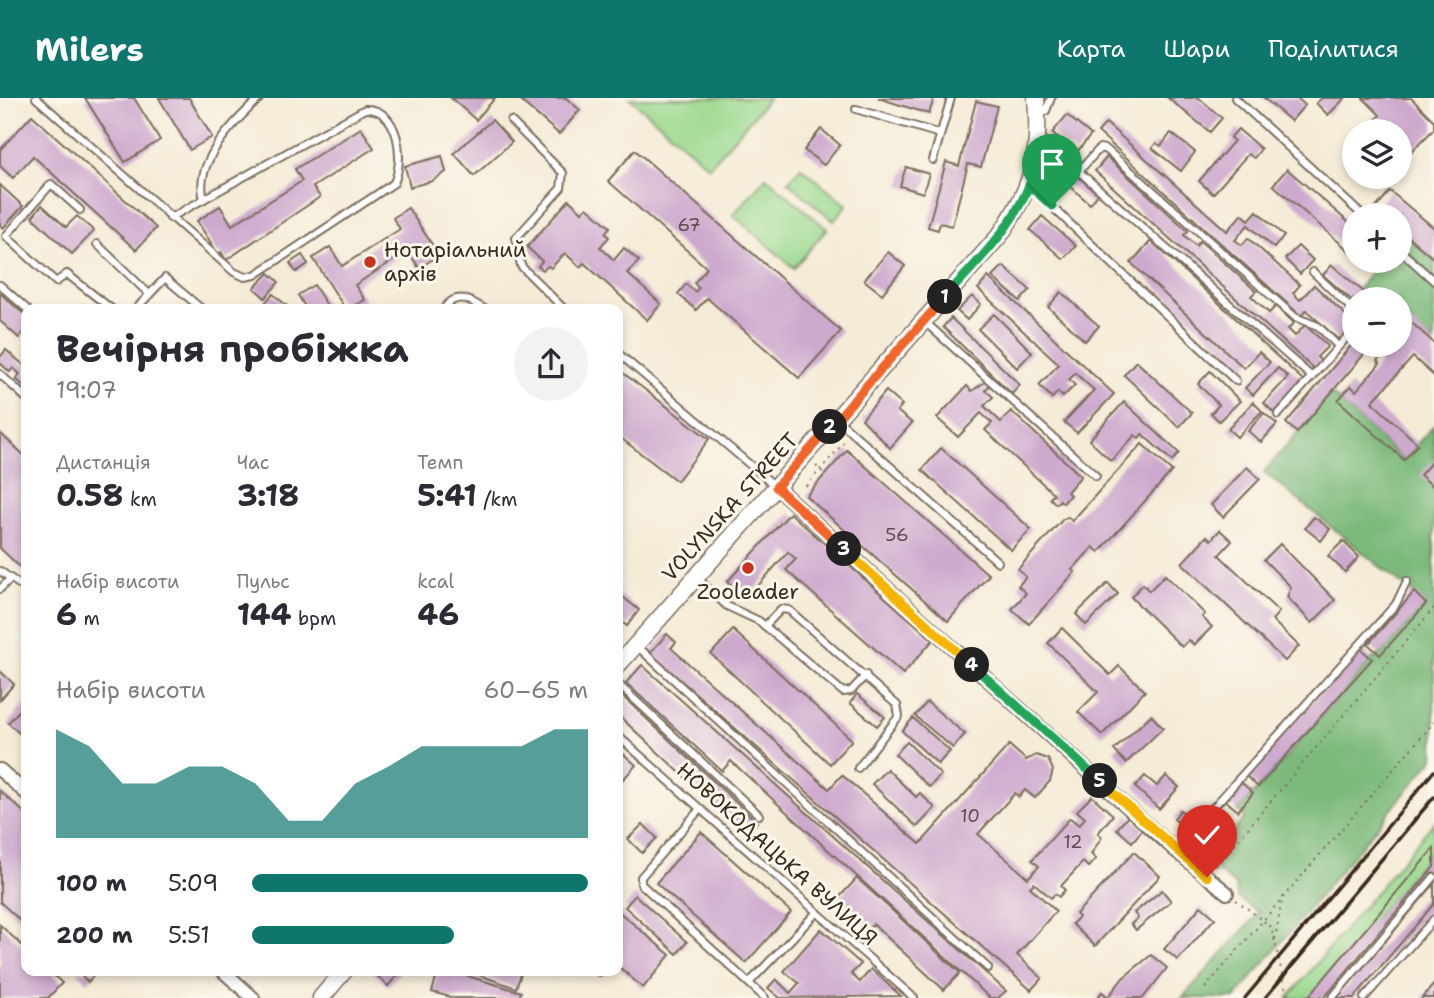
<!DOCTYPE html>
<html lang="uk">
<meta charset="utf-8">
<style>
body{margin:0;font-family:"Shantell Sans",sans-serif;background:#f2f2f3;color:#2b2b33;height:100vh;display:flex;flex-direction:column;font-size:26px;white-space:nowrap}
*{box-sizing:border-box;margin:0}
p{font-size:23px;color:#7c7c81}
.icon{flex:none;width:38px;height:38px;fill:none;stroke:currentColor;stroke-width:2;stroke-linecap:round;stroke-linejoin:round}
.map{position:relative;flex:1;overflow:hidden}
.sheet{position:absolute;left:21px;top:206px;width:602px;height:672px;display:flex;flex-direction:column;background:#fff;border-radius:14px;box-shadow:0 4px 10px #0003}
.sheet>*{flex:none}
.buttons{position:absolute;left:1342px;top:21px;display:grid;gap:14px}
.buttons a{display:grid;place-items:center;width:70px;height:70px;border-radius:50%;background:#fff;box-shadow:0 4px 10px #0003;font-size:35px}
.pin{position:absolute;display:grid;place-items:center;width:60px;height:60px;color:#fff;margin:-72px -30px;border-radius:50% 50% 50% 0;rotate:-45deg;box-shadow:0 0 7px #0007}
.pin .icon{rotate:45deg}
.km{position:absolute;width:35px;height:35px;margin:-18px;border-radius:50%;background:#222;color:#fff;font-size:19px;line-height:35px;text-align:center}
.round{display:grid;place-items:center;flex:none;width:74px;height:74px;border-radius:37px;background:#f2f2f3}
.summary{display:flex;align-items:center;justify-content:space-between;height:119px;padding:0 35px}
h1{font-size:38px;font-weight:700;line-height:52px}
.figures{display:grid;grid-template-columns:repeat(3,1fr);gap:10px;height:119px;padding:7px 35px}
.figures div{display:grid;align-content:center}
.figures b{font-size:30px;font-weight:700}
.figures small{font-size:19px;font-weight:400}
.figures p{font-size:19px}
.chart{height:196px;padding:14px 35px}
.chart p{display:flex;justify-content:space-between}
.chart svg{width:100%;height:126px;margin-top:7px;fill:#0f766e;opacity:.7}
ul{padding:0 35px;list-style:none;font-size:23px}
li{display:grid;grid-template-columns:112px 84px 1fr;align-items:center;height:52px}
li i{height:18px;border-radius:9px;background:#0f766e}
header{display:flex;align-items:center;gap:42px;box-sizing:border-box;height:98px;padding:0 35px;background:#0f766e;color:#fff}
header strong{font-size:33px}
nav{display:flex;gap:38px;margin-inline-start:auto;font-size:24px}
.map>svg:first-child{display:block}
.green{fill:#9bd98f;stroke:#6b8256;stroke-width:2}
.forest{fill:#7cb97a;stroke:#5c724c;stroke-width:2}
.building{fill:#cea9ce}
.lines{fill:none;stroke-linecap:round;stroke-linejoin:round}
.service-casing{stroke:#7c6e5f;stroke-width:10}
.minor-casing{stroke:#7c6e5f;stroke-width:16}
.tertiary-casing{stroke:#7c6e5f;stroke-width:19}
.path{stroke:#7c6e5f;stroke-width:2;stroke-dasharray:2 5;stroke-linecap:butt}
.service{stroke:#fff;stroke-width:6}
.minor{stroke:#fff;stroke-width:12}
.tertiary{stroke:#fff;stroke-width:16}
.rail{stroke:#3b2a1e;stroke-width:3.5}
.split-1-casing{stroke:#fff;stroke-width:14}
.split-2-casing{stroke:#fff;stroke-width:14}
.split-3-casing{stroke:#fff;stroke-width:14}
.split-4-casing{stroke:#fff;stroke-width:14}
.split-5-casing{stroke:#fff;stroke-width:14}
.split-6-casing{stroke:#fff;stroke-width:14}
.split-1{stroke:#22a559;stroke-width:9}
.split-2{stroke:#f0652b;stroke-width:9}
.split-3{stroke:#f0652b;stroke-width:9}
.split-4{stroke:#f5b400;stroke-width:9}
.split-5{stroke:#22a559;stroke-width:9}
.split-6{stroke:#f5b400;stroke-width:9}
.poi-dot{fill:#c8321e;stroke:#fbf7ec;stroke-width:2.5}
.labels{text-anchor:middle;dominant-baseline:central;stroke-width:6;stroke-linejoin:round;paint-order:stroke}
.number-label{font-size:18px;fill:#604a4a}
.poi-label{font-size:21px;fill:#3b2a1e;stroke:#fbf7ec;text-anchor:start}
.street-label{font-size:21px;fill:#3b2a1e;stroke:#fbf7ec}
</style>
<header>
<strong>Milers</strong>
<nav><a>Карта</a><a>Шари</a><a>Поділитися</a></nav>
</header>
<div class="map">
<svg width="1434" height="900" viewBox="0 0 1434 900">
<rect width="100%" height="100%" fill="#fbf7ec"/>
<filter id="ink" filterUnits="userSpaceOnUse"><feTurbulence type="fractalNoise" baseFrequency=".0143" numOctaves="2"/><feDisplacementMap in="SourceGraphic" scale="14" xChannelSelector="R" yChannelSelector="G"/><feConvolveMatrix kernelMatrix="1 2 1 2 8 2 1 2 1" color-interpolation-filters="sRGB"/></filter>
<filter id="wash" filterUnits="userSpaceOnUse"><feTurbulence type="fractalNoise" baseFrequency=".00686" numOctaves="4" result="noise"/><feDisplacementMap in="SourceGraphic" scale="28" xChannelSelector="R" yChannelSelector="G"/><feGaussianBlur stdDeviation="1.57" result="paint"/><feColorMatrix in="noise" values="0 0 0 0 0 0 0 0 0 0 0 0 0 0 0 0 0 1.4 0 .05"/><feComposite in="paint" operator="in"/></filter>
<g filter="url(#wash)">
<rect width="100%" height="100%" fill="#f5ecd7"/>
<g class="green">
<path d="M630,0H769L709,69Z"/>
<path d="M801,69L847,107L834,123L788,84Z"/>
<path d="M766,79L827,131L794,170L733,117Z"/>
<path d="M1434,724V750L1309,900H1288Z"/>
</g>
<g class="forest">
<path d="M1400,132L1434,162V245L1400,217V201H1376L1359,190L1378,163H1400Z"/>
<path d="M1331,295L1403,362L1434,327V660L1235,900H1182L1259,815L1237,799L1236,788L1208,766L1245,719L1238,713L1372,561L1380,557L1426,506L1264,374Z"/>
</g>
<g id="blocks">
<g class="building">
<path d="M85,0H134L160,42L125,64Z"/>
<path d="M159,0H189L212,39L190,52Z"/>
<path d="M451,0H495L476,22Z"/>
<path d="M523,0H566L580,12L559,36L521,3Z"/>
<path d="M878,0H934L929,16Z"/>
<path d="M1168,0H1199L1222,20L1210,34Z"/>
<path d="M1264,0H1297L1305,7L1291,23Z"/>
<path d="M1322,0H1345L1328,17L1316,5Z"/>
<path d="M1363,0H1411L1434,23V31L1402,63L1400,33H1371L1368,30L1380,17Z"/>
<path d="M976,3L997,8L981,69L968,66L952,128L940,125L938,132L928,129L946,64L959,68Z"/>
<path d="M32,17L156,130L136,152L33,58L13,80L0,68V52Z"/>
<path d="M1067,17L1091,37L1076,55L1052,35Z"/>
<path d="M492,22L512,44L474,78L454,55Z"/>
<path d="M1106,25L1227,133L1242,116L1249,122L1257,113L1284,138L1274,150L1248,127L1235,142L1242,147L1248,140L1300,187L1293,195L1300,202L1314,187L1354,225L1339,242L1306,212L1301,218L1098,34Z"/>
<path d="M361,30L374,50L313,89L320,99L226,162L221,154L218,156L197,123L220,108L232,127L302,83L295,71Z"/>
<path d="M821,31L840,47L824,67L804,52Z"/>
<path d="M1238,31L1261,51L1254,60L1248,56L1213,96L1199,83L1234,43L1230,40Z"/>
<path d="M1171,35L1195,54L1181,73L1152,50L1156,45L1161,48Z"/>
<path d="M635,52L841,233L799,280L707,200L696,212L678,196L686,186L695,194L699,190L694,185L707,170L608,83Z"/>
<path d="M442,58L446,74L432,83L410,89L405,68Z"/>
<path d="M1107,59L1188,133L1184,137L1196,148L1200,143L1256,193L1251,198L1269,215L1276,208L1294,225L1288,231L1295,238L1305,227L1328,248L1317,259L1322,264L1315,272L1095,73Z"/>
<path d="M1064,67L1098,96L1090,106L1056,76Z"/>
<path d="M906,69L929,76L923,95L900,88Z"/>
<path d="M1287,71L1354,129V157L1273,87Z"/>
<path d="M0,87L23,108L3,130L0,127Z"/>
<path d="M1390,93L1434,130V161L1400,132V117H1382L1375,111Z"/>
<path d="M569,102L582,114L587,109L610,129L605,135L609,139L600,149L614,162L624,150L639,163L627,175L661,206L647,222L584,165L580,169L565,155L551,170L548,168L543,172L538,168L542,163L527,149Z"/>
<path d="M42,107L66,129L77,118L94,133L72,156L32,119Z"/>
<path d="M408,110L439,157L419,170L408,153L355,187L365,202L346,212L313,160L330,149L342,168L400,131L393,120Z"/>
<path d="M1042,118L1076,148L1063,161L1030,132Z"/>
<path d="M1151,143L1304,283L1274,315L1264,305L1288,279L1278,270L1253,297L1245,290L1270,264L1259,254L1244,270L1131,165Z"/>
<path d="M1298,148L1313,162L1300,176L1285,161Z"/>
<path d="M888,154L905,168L882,196L864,182Z"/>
<path d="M302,157L308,166L296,174L290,165Z"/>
<path d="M1332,167L1359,190L1373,201H1354V204L1323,177Z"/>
<path d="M1003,168L1030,192L1020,203L992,179Z"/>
<path d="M269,175L279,184L265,200L254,190Z"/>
<path d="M988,179L1114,296L1077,335L1064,324L1094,292L1075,275L1069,282L1075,287L1063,299L1058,294L1052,300L1039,287L1059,266L978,191Z"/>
<path d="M314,187L330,212H307L298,197Z"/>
<path d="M1061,194L1099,228L1085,243L1048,209Z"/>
<path d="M0,195L26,218V231L19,240L0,223Z"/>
<path d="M273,196L292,212H270L264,206Z"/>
<path d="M972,198L981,206L967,222L957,213Z"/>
<path d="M994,216L1032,254L1017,270L978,231Z"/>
<path d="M951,220L1020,287L1012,296L943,229Z"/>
<path d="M1412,225L1434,245V278L1413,259L1372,304L1418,346L1404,362L1338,302L1351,288L1356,293L1380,266L1377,263L1392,247H1400V238Z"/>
<path d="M1354,244L1372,247L1297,335L1286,325Z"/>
<path d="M6,252L26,269V290L16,281L20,276L13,270L10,274L0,265V259Z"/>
<path d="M1136,263L1192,315L1179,329L1124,277Z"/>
<path d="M618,271L709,341L677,383L618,338Z"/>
<path d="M1210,273L1240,303L1219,323L1211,315L1219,307L1198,286Z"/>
<path d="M986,283L990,287L985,292L993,299L984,308L1001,324L1011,313L1081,378L1067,394L1070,397L1063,405L1060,402L1056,406L1050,400L1054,396L985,332L992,325L981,315L958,339L937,320L967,288L972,293Z"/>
<path d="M886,293L902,307L897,313L912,325L890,350L862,321Z"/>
<path d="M1124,304L1179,355L1172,363L1142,336L1139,340L1135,337L1111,363L1089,342Z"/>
<path d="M1253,304L1262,313L1237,339L1228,331Z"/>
<path d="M1264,315L1277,326L1261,344L1248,333Z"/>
<path d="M0,335L26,359V475L0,450Z"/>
<path d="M1142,346L1172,373L1099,454L1093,449L1072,472L1075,474L1029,526L1012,511L1026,495L1018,488L1026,479L1018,471L1063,421L1068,419L1072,423Z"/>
<path d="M941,350L1031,431L1011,452L922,372Z"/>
<path d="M847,352L989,477L948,523L806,398Z"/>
<path d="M1434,361V389L1420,377Z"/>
<path d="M1247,369L1260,381L1223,419L1211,407Z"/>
<path d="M790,415L933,542L903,576L786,472L796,461L788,454L746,501L727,484Z"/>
<path d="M1314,419L1330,431L1321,443L1305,430Z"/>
<path d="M1220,432L1232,443L1219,457L1279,514L1272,522L1299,548L1285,563L1182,465L1207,438L1211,442Z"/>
<path d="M1343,443L1359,459L1345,474L1328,458Z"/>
<path d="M1280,446L1335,502L1312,525L1287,499L1291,489L1264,462Z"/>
<path d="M1165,477L1205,516L1202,519L1212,529L1194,547L1189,542L1182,549L1131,499L1143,486L1149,493Z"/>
<path d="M1108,485L1118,496L1086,527L1076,516Z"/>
<path d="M1414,494L1426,506L1380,557L1368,546Z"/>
<path d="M618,495L639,512L627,528L618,521Z"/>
<path d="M1062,530L1110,577L1119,568L1145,593L1102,637L1078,614L1098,594L1048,545Z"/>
<path d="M733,532L852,642L830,666L711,556Z"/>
<path d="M667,536L676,544L671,550L829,691L842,677L920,746L1009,647L1026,662L1036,657L1048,661L1053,672L1050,683L1035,700L1025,692L1019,699L1015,695L978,736L1028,780L1039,768L1032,762L1070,720L1079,727L1085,720L1077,713L1092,698L1113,717L1098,735L1102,739L1091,756L1096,761L1088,769L1083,764L1061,788L1065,792L1059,799L1055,796L1051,800L1034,785L1030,789L1056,813L1017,857L1042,880L1031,892L650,555Z"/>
<path d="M1360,550L1372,561L1258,689L1246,678Z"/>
<path d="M642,567L1006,893L998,900H990L731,663L722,673L626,585Z"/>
<path d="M0,573L14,586L0,602Z"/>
<path d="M620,596L757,724L747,737L618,617Z"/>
<path d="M857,596L885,619L877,628L850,605Z"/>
<path d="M927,604L965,636L953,650L915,618Z"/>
<path d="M26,605V641L8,625Z"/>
<path d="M1151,617L1163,630L1126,665L1114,652Z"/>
<path d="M913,620L950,653L938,666L902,633Z"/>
<path d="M907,644L941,677L929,689L895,656Z"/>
<path d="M618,651L636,667L618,687Z"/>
<path d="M887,671L916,699L920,695L935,710L917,729L872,686Z"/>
<path d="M1145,678L1157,688L1166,678L1179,689L1159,711L1135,689Z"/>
<path d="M1241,684L1253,695L1238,713L1226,703Z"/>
<path d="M0,693L26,716V828L0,804Z"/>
<path d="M1180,712L1193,722L1187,731L1174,721Z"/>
<path d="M1129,717L1144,730L1132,744L1117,731Z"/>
<path d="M643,726L657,740L642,755L628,741Z"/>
<path d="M701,734L791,814L746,865L656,785Z"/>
<path d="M1434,750V769L1324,900L1309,898Z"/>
<path d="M1134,754L1160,778L1095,848L1072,826L1079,819L1076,816Z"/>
<path d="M857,780L960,875L944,892L873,826L868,831L835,804Z"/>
<path d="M1434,786V806L1354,900H1337Z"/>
<path d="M1162,792L1171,803L1136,832L1131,826L1138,820L1134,815Z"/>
<path d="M635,797L687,844L677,856L625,809Z"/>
<path d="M1201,808L1215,820L1178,862L1164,851Z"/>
<path d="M618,813L670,857L643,890L618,868Z"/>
<path d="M0,827L26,851V873H49L62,885L48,900H0Z"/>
<path d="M821,831L861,866L851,876L860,884L871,871L901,898L780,900L768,890L776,881L790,895L799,885L784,873Z"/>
<path d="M1151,857L1167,870L1143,900H1097L1102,894L1108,899L1123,880Z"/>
<path d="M77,873H98L88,884Z"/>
<path d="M372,873H401L388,888Z"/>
<path d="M438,873H451L521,894L519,900H454L432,894Z"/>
<path d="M468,873H522L516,890Z"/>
<path d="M1434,886V900H1422Z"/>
</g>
</g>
</g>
<g filter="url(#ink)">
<use href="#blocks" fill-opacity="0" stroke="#7c6e5f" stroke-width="2"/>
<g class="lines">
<defs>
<g id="service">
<path d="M36,0L234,174L245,179L255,177L394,85C405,60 399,10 365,11L170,120"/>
<path d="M1235,0L1362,117"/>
<path d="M856,11L940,36"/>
<path d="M1039,17L1046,13L1051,0"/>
<path d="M511,23L563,75L561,90L516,140L521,168L565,212"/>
<path d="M1040,39L1312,279"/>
<path d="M933,62L951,0"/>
<path d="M1080,72L1100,50L1107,52L1295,219L1318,228L1338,248"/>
<path d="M1029,87L1236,283"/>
<path d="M204,101C193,64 235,23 260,0"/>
<path d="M80,112L51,86L6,138L56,184L67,176L113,212"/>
<path d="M97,146L149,196"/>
<path d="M1400,152L1434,183"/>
<path d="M1313,174L1354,213"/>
<path d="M0,187L28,212"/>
<path d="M135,212L165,180L203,212"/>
<path d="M443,212C456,192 470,202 486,212"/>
<path d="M925,224L1096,378"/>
<path d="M618,255L775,388"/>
<path d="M0,276L26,300"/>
<path d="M1278,317L1354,231"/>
<path d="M838,322L998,464"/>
<path d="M0,473L26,491"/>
<path d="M698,481L727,508L759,523L843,594L851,593L866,577"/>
<path d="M0,491L10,481"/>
<path d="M765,528L781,511L789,512L897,607L899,618L858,670"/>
<path d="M637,548L988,870"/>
<path d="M618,586L759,717"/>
<path d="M618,638L914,900"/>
<path d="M700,711L641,779V786L765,900"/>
<path d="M1175,752L1396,506L1407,483"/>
<path d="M598,873L599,874"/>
<path d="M749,885L817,814"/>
<path d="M1332,900L1434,779"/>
<path d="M1364,900L1434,821"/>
</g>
<g id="minor">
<path d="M776,389L1175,752L1227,795"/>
<path d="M0,672L26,695"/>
<path d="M223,873L253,900"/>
</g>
<g id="tertiary">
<path d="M618,567L1000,137C1033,89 1041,58 1036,0"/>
<path d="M321,900L344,873"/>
</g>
</defs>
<use href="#service" class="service-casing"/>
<use href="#minor" class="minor-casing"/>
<use href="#tertiary" class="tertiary-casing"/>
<g class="path">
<path d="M816,368L825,376"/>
<path d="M806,388L847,341"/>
<path d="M1216,768L1434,510"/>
<path d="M1236,802L1271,829L1288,900"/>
<path d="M1275,841L1282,802"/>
<path d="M1205,890L1434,624"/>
</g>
<use href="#service" class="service"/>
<use href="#minor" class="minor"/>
<use href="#tertiary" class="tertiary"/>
<g class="rail">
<path d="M1245,900L1434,673"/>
<path d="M1265,900L1434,699"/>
</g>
</g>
</g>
<g class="lines" filter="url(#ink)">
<defs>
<path id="split-1" d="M945,199C976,165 1012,131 1029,87L1052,108"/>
<path id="split-2" d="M830,329L945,199"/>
<path id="split-3" d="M830,329L776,389L844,451"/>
<path id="split-4" d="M844,451L972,567"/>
<path id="split-5" d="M972,567L1100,683"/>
<path id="split-6" d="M1100,683L1207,779"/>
</defs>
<use href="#split-1" class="split-1-casing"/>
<use href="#split-2" class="split-2-casing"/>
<use href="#split-3" class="split-3-casing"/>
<use href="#split-4" class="split-4-casing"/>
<use href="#split-5" class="split-5-casing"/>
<use href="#split-6" class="split-6-casing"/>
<use href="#split-1" class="split-1"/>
<use href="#split-2" class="split-2"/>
<use href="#split-3" class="split-3"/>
<use href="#split-4" class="split-4"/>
<use href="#split-5" class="split-5"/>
<use href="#split-6" class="split-6"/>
</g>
<g class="poi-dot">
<circle cx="370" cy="164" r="7"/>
<circle cx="748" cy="470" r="7"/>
</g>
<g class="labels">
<g class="number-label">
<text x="689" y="127">67</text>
<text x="897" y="437">56</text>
<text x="970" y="718">10</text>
<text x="1073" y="744">12</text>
</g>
<g class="poi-label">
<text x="384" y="152">Нотаріальний<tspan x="384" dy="24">архів</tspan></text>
<text x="748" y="494" text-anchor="middle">Zooleader</text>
</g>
<g class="street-label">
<text transform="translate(730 409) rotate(-48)">VOLYNSKA STREET</text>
<text transform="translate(777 756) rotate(42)">НОВОКОДАЦЬКА ВУЛИЦЯ</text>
</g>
</g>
</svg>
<div class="buttons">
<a><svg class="icon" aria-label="layers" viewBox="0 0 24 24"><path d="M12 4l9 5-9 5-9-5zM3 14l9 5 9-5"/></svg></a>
<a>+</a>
<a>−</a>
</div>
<div class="pin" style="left:1052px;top:108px;background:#1e9e55"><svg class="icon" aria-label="arrive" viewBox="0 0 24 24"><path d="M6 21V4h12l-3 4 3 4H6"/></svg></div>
<div class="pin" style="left:1207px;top:779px;background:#d93025"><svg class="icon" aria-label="check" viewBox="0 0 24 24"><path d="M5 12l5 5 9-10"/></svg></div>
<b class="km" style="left:945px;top:199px">1</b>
<b class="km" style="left:830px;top:329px">2</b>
<b class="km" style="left:844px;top:451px">3</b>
<b class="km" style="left:972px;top:567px">4</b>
<b class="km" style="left:1100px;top:683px">5</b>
<section class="sheet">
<div class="summary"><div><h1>Вечірня пробіжка</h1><p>19:07</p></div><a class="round"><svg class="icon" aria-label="share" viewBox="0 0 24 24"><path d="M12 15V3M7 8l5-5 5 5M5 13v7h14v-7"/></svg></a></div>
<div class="figures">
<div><p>Дистанція</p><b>0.58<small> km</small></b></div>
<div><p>Час</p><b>3:18</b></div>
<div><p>Темп</p><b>5:41<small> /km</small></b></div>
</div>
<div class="figures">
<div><p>Набір висоти</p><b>6<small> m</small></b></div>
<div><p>Пульс</p><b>144<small> bpm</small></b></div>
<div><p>kcal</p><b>46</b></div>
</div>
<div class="chart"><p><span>Набір висоти</span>60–65 m</p>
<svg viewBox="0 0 160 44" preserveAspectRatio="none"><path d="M0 44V6L10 12L20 25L30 25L40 19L50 19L60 25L70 38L80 38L90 25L100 19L110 12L120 12L130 12L140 12L150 6L160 6V44z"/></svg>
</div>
<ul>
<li><b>100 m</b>5:09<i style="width:100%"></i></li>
<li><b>200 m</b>5:51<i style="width:60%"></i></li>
</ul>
</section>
</div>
